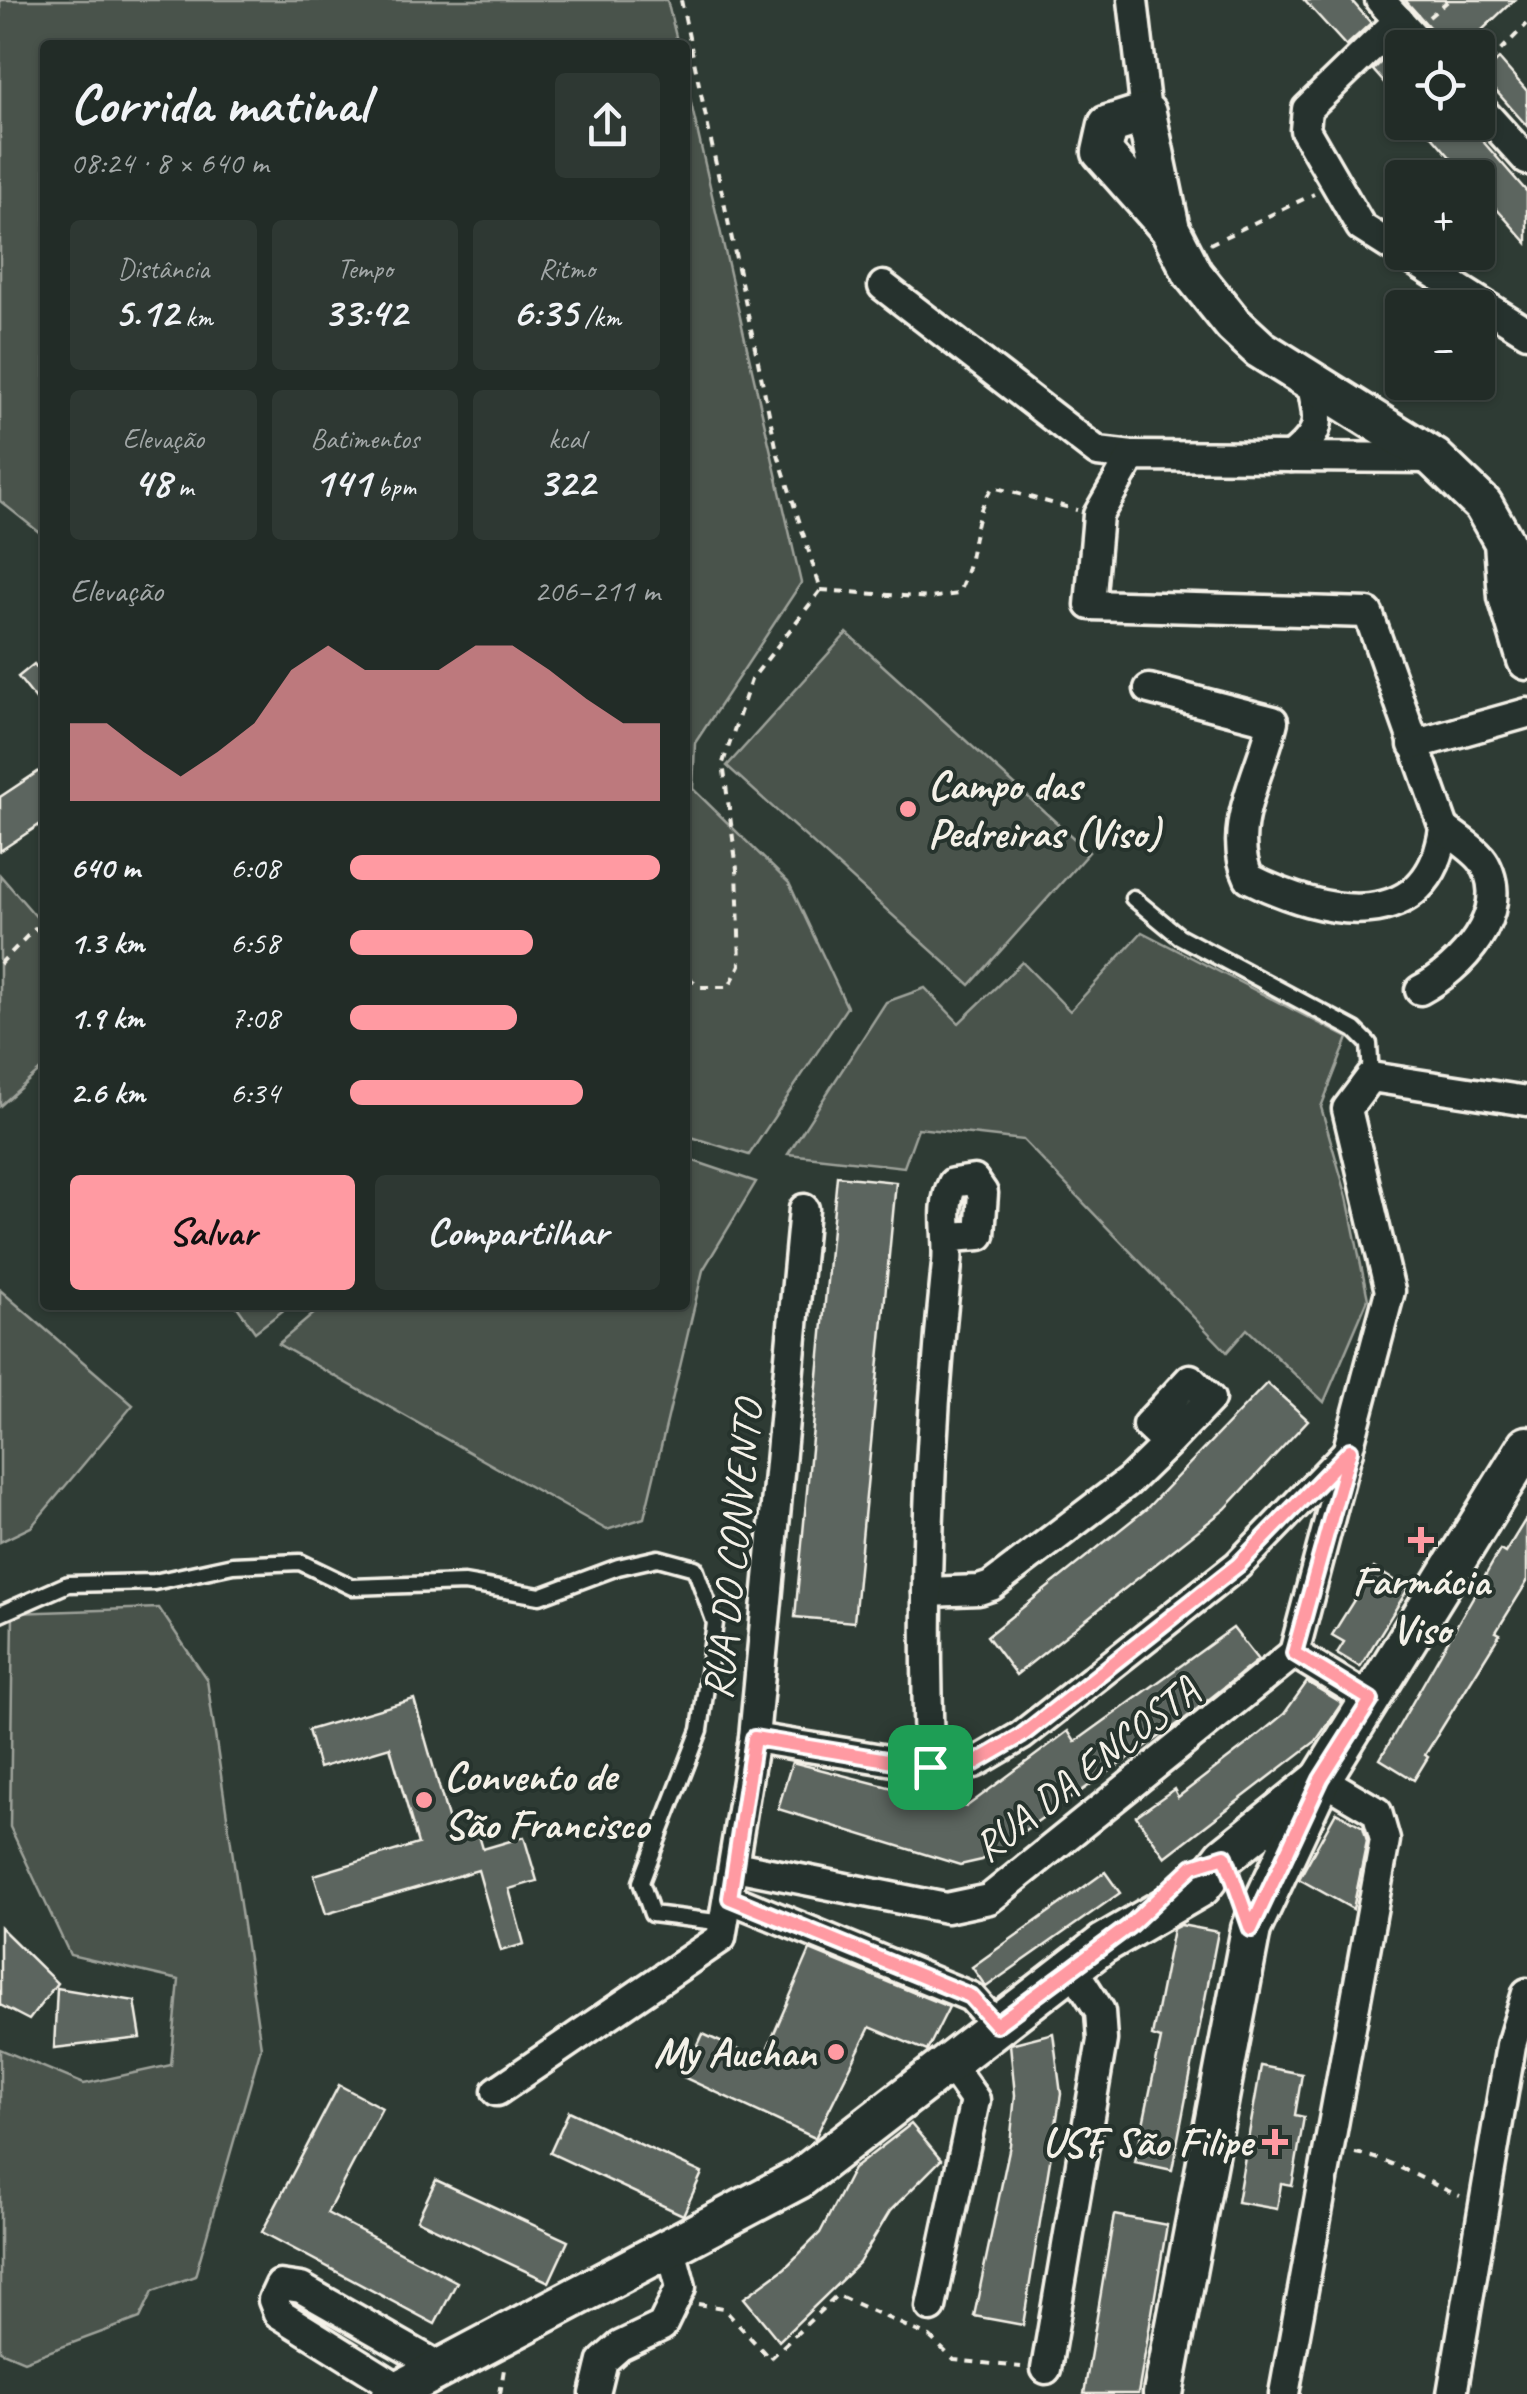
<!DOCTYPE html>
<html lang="pt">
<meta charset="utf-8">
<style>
body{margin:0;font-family:Caveat,sans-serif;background:#2e3833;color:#f1f3f6;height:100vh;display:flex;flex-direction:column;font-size:38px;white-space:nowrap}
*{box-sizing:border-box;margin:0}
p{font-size:32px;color:#a2a7a7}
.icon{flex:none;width:55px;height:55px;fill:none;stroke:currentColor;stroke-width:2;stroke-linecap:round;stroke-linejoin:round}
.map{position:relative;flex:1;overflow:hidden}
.panel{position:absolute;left:40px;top:40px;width:650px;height:1270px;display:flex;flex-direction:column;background:#222c27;border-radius:10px;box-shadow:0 2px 8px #0004,0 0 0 2px #3f4844}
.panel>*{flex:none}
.fabs{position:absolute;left:1385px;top:30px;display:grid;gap:20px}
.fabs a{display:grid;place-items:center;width:110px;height:110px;border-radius:10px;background:#222c27;box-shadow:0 2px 8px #0004,0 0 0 2px #3f4844;font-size:50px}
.pin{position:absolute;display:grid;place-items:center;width:85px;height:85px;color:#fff;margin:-42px;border-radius:20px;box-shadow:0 5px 15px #0006}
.round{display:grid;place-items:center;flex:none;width:105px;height:105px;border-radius:10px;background:#2e3833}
.head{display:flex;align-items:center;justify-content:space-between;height:170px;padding:0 30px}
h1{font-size:55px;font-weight:800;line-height:75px}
.stats{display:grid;grid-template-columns:repeat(3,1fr);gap:15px;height:170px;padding:10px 30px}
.stats div{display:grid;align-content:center;border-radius:10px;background:#2e3833;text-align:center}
.stats b{font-size:42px;font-weight:800}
.stats small{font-size:28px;font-weight:400}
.stats p{font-size:28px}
.chart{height:280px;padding:20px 30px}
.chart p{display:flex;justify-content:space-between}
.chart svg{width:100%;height:180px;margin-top:10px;fill:#ff9aa2;opacity:.7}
.button{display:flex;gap:20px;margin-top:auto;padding:20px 30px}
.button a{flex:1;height:115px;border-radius:10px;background:#ff9aa2;color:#111;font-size:40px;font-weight:800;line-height:115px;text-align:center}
.button a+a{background:#2e3833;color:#f1f3f6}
ul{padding:0 30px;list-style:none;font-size:32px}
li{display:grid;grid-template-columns:160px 120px 1fr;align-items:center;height:75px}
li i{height:25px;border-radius:12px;background:#ff9aa2}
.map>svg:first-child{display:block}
.green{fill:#48524c;stroke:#9ea29a;stroke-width:2.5}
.building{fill:#5c655e;stroke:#f4f1e8;stroke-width:2.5}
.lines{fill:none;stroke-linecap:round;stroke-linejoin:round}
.lane-casing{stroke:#f4f1e8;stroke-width:21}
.street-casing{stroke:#f4f1e8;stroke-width:35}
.secondary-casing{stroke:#f4f1e8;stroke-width:45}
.path{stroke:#f4f1e8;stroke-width:4;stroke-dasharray:8 8;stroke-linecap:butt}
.lane{stroke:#26332d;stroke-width:14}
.street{stroke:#26332d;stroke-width:28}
.secondary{stroke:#26332d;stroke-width:38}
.route-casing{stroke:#fff;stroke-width:20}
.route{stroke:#ff9aa2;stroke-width:12}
.poi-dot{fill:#ff9aa2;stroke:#26332d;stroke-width:4}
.labels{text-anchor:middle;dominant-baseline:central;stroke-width:8;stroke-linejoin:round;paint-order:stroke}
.poi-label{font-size:42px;font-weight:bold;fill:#f4f1e8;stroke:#26332d;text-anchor:start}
.street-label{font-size:42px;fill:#f4f1e8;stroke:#26332d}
</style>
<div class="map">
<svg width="1527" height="2394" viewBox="0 0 1527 2394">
<rect width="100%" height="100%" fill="#2e3b34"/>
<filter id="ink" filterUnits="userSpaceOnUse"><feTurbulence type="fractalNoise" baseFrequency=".01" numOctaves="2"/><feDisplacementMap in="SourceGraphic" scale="20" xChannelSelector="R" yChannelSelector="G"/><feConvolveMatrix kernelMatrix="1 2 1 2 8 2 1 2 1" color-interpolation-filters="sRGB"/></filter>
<g filter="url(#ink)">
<g class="green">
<path d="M0,0H667L678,45H45V537L0,501Z"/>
<path d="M685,77L801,583L695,743L693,789L789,883L847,1007L749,1155L685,1135Z"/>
<path d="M847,633L1089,852L970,985L727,766Z"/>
<path d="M0,875L45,927V1066L0,1106Z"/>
<path d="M1142,932L1348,1038L1321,1107L1347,1197L1368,1299L1324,1402L1247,1329L1227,1352L1023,1140L918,1128L904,1167L788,1154L886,1002L925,988L959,1023L1022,962L1070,1011Z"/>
<path d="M685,1158L756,1182L703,1270L644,1518L607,1530L278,1344L324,1305H685Z"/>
<path d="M0,1290L133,1405L31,1527L0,1542Z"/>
<path d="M236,1305H290L255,1332Z"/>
<path d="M159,1608L207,1680L261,2047L195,2276L153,2291L140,2318L24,2361L0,2351V2049L84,2084L171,2065L179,1980L70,1955L10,1827L13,1613Z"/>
</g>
<g class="building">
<path d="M1304,0H1351L1371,23L1346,46Z"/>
<path d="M1405,0H1514L1463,48H1448Z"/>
<path d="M1398,45L1402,50V103L1373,70Z"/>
<path d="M1499,59L1527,91V126L1482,75Z"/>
<path d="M1420,122H1466L1527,192V243L1478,188V178H1468Z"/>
<path d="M34,664L45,678V711L18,677Z"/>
<path d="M45,767V821L0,851V797Z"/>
<path d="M837,1176L896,1182L854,1622L795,1617Z"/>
<path d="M1267,1383L1308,1420L1225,1509L1016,1675L987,1636L1146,1509Z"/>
<path d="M1527,1517V1582L1496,1632L1500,1634L1425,1755L1428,1757L1414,1780L1380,1759L1500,1550L1505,1553Z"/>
<path d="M1374,1568L1408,1589L1360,1667L1337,1653L1344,1642L1332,1635Z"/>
<path d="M1233,1628L1258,1660L1182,1721L982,1860L960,1865L778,1809L792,1762L966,1807L1068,1731L1075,1742Z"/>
<path d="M1307,1682L1342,1703L1316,1741L1165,1857L1136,1816L1174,1789L1178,1797L1251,1741L1284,1714Z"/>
<path d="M414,1699L454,1839L478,1832L483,1849L524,1837L537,1881L509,1889L524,1944L501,1951L478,1870L326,1914L314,1875L418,1844L390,1747L319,1768L308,1730Z"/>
<path d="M1336,1812L1363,1827L1367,1841L1353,1909L1299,1879Z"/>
<path d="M1105,1872L1120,1893L986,1987L972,1967Z"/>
<path d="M1181,1925L1218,1932L1172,2170L1135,2162L1161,2039L1152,2036L1173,1929Z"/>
<path d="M0,1927L57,1983L29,2020L0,2005Z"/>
<path d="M810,1950L949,2007L927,2051L870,2027L815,2138L683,2077L703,2034L762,2061Z"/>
<path d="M57,1988L135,2001L141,2038L54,2048Z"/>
<path d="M1053,2033L1061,2094L1023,2325L974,2316L1010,2145L1015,2095L1010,2044Z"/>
<path d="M1261,2066L1302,2074L1295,2115L1304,2117L1292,2186L1281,2184L1277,2209L1237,2202Z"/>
<path d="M339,2085L382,2108L327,2213L457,2282L435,2324L262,2232Z"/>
<path d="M569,2111L702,2173L683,2215L550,2153Z"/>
<path d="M911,2124L941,2160L890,2211L859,2263L779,2341L744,2298L785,2268L820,2233L853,2169Z"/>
<path d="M436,2180L568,2241L549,2282L417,2220Z"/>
<path d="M1114,2215L1167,2225L1147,2342L1138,2394H1084Z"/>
</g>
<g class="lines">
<defs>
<g id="lane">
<path d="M1133,898L1179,936L1355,1030L1369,1044L1371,1077"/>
<path d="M0,1614L68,1584L154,1582L233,1565L300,1562L352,1587L464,1583L540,1596L618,1567L658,1558L695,1568L715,1623L700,1730L641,1882L652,1914L724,1923"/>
</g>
<g id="street">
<path d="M1133,0L1146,113"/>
<path d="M1380,0L1424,48"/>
<path d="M1399,20L1307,109L1305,130L1361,227L1527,332"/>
<path d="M1478,106L1527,160"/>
<path d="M883,286L1098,452L1132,456"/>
<path d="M1291,457C1322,431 1320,424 1312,386"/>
<path d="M1149,689L1273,721C1262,772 1225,828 1249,878C1323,916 1430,937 1444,828L1368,613L1090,605L1098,515L1132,456L1433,458"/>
<path d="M1413,745L1527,713"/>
<path d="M1420,990C1460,969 1512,914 1485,864C1478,851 1456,838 1444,828"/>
<path d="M927,1592L979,1590L991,1586L1129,1481L1167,1444L1147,1425L1190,1379L1210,1399L1167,1444"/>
<path d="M1371,1700L1294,1653L1390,1291L1347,1109L1371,1077L1527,1101"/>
<path d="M754,1738L930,1767L975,1763L1021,1736L1238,1565L1348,1451"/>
<path d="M930,1767C922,1598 929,1431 947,1264C950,1235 940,1209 953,1183L974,1180L983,1193L980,1235L950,1237"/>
<path d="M735,1866L946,1908L989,1899L1294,1653"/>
<path d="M729,1898L971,1997L996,2025"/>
<path d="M497,2091L721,1938L754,1738L804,1209"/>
<path d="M931,2307L975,2100L948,2062"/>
<path d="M1046,2369L1102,2040L1100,2011L1073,1969"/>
<path d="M400,2389L278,2313L273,2300L280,2285L301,2288L438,2366"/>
<path d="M595,2394L603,2361L620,2346L662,2326L681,2287L670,2246"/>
<path d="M1284,2394L1385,1840L1377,1812L1321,1779"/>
<path d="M1452,2394L1511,2045L1527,1993"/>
</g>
<g id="secondary">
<path d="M1170,229L1102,152L1108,125L1146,113L1170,229L1193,274L1233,324L1260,349L1434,458L1483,505L1504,542L1508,597L1527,660"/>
<path d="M392,2394L799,2179L1103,1944L1201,1887L1225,1856L1321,1779"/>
<path d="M1163,2394L1251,1929L1321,1779L1527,1446"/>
</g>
</defs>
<use href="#lane" class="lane-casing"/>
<use href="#street" class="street-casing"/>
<use href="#secondary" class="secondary-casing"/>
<g class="path">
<path d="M681,0L777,451L821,590L751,680L723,763L737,869L740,965L729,987H701L685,975"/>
<path d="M1429,17L1449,0"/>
<path d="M1478,73L1527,24"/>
<path d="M1210,244L1314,194"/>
<path d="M821,590L930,598L958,594C978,554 968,522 993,487L1077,510"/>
<path d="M0,964L35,928L45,937"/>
<path d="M1355,2153C1394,2160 1423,2181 1460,2196"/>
<path d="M698,2304L723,2308L770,2359L837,2295L930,2337L954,2360L1021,2367"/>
<path d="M500,2394L504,2369"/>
</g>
<use href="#lane" class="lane"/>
<use href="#street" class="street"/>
<use href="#secondary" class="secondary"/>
</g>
</g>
<g class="lines" filter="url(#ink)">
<defs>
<path id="route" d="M1350,1450L1294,1653L1371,1700L1321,1779L1251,1929L1225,1856L1193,1866L1128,1927L996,2025L970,1996L730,1898L754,1738L930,1767L975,1763L1021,1736L1238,1565Z"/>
</defs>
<use href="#route" class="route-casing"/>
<use href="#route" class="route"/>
</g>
<g class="poi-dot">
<circle cx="908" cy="809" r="10"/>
<path d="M1416 1525h10v10h10v10h-10v10h-10v-10h-10v-10h10z"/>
<circle cx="424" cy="1800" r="10"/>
<circle cx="836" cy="2052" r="10"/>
<path d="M1270 2127h10v10h10v10h-10v10h-10v-10h-10v-10h10z"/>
</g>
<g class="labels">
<g class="poi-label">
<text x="928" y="785">Campo das<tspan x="928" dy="48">Pedreiras (Viso)</tspan></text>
<text x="1421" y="1581" text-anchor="middle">Farmácia<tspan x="1421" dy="48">Viso</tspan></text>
<text x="444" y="1776">Convento de<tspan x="444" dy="48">São Francisco</tspan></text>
<text x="816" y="2052" text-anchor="end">My Auchan</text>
<text x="1252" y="2142" text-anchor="end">USF São Filipe</text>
</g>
<g class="street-label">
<text transform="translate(733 1550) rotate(-84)">RUA DO CONVENTO</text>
<text transform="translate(1086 1769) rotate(-38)">RUA DA ENCOSTA</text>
</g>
</g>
</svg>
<div class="fabs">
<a><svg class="icon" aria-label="locate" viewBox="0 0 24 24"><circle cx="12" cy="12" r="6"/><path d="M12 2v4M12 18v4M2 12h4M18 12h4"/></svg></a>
<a>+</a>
<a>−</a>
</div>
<div class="pin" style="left:930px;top:1767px;background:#1e9e55"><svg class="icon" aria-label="arrive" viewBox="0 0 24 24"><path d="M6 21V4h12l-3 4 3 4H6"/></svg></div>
<section class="panel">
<div class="head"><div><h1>Corrida matinal</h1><p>08:24 · 8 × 640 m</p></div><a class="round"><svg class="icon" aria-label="share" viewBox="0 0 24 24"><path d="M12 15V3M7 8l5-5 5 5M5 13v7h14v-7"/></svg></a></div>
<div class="stats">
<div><p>Distância</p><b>5.12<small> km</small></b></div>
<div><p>Tempo</p><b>33:42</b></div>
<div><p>Ritmo</p><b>6:35<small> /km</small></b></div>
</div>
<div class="stats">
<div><p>Elevação</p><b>48<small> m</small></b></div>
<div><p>Batimentos</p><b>141<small> bpm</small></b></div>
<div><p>kcal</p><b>322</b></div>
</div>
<div class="chart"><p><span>Elevação</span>206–211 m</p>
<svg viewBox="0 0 160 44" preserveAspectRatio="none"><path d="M0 44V25L10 25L20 32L30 38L40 32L50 25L60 12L70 6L80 12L90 12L100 12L110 6L120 6L130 12L140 19L150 25L160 25V44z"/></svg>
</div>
<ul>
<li><b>640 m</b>6:08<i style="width:100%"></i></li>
<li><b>1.3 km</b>6:58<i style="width:59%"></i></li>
<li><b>1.9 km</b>7:08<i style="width:54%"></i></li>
<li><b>2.6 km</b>6:34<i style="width:75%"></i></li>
</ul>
<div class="button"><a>Salvar</a><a>Compartilhar</a></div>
</section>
</div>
